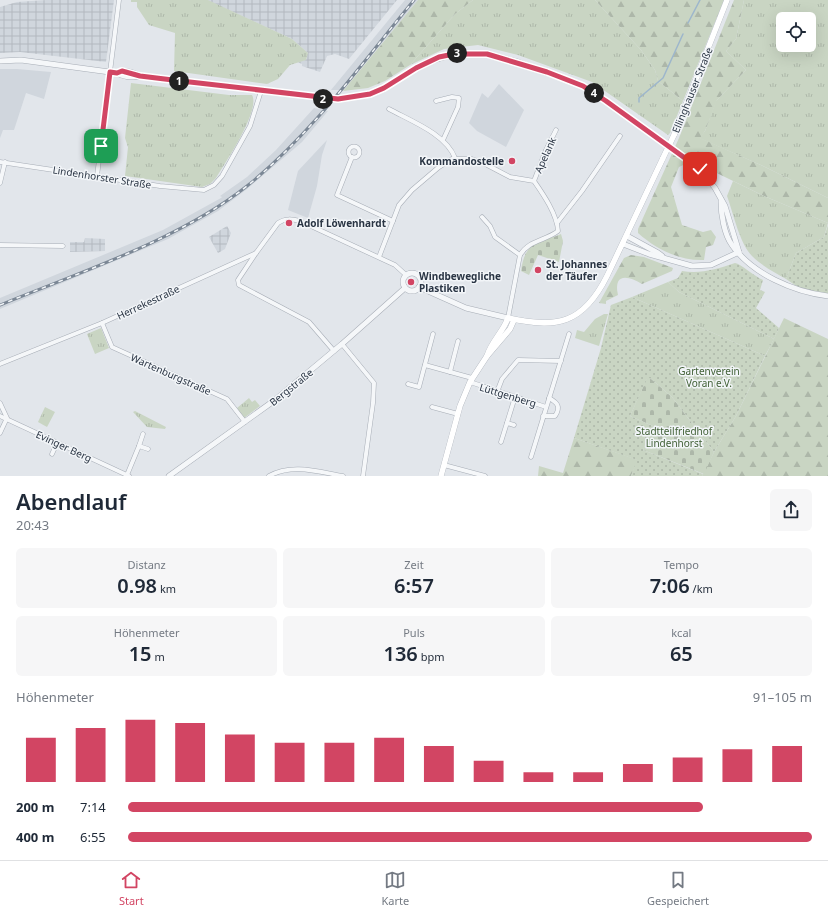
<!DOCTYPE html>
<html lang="de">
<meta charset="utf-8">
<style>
body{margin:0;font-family:"Noto Sans",sans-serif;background:#f6f6f7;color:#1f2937;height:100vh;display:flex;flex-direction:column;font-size:15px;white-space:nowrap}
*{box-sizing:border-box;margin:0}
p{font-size:13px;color:#747a83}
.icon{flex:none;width:22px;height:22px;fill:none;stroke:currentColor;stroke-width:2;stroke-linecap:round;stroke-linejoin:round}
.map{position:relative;height:476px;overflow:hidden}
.drawer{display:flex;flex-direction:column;background:#fff;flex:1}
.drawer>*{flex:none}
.buttons{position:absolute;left:776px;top:12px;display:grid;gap:8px}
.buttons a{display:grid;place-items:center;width:40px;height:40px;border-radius:6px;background:#fff;box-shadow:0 4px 16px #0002;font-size:20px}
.pin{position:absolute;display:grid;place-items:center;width:34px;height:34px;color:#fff;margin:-17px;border-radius:8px;box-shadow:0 2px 6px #0006}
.km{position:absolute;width:20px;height:20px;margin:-10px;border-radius:50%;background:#222;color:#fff;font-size:11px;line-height:20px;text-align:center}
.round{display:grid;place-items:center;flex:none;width:42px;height:42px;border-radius:6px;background:#f6f6f7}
.headline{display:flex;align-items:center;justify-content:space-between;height:68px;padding:0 16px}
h1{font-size:22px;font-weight:600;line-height:30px}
.figures{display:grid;grid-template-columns:repeat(3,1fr);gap:6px;height:68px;padding:4px 16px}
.figures div{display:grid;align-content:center;border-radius:6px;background:#f6f6f7;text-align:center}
.figures b{font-size:20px;font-weight:600}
.figures small{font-size:11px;font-weight:400}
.figures p{font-size:11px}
.chart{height:112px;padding:8px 16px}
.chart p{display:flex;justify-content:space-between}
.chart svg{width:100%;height:72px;margin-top:4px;stroke:#d24563;stroke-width:6}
ul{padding:0 16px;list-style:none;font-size:13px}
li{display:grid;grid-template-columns:64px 48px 1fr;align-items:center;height:30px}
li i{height:10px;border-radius:5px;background:#d24563}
.menu{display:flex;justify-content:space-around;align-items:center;height:56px;border-top:1px solid #e0e1e3;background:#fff;font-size:11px;color:#747a83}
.menu a{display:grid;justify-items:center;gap:2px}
.menu .selected{color:#d24563}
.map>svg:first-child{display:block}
.built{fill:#d0d6dd}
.industrial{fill:url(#industrial-grid)}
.grass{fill:url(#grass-tufts);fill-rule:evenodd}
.forest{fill:url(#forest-firs)}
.cemetery{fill:url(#cemetery-stones)}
.garden{fill:url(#garden-dots)}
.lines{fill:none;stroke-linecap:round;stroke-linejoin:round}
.stream{stroke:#9db6cc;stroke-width:1.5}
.minor-casing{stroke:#a7adb6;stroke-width:5}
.tertiary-casing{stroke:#a7adb6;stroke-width:6}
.secondary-casing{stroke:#a7adb6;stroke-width:6}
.minor{stroke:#f5f7f9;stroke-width:4}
.tertiary{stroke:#f5f7f9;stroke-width:5}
.secondary{stroke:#fff;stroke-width:5.5}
.rail-casing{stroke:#7b8795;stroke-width:3}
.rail{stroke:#f2f5f8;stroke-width:1.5;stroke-dasharray:4.5;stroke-linecap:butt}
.secondary-bridge-casing{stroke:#a7adb6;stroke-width:6;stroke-linecap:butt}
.secondary-bridge{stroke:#fff;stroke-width:5.5}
.route-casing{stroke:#fff;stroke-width:8}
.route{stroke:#d24563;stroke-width:5}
.poi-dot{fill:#d24563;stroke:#f2f5f8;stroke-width:1.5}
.labels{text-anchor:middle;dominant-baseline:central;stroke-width:3;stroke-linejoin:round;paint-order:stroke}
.street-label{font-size:10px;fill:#2a3544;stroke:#f2f5f8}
.poi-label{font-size:10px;font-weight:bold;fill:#2a3544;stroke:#f2f5f8;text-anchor:start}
.park-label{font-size:10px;fill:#416036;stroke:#f2f5f8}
</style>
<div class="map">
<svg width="828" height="476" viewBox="0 0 828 476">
<defs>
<pattern id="industrial-grid" width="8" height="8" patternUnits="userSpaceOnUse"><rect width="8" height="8" fill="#d0d6dd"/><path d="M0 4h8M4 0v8" fill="none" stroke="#b3b8bf"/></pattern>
<pattern id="grass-tufts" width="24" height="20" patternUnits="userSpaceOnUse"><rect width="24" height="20" fill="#c9d5c3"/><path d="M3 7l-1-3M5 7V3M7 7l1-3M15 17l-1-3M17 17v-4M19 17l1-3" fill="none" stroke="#adb7a9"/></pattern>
<pattern id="forest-firs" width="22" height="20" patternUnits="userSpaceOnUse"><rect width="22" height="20" fill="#c9d5c3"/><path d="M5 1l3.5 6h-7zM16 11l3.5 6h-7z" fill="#adb7a9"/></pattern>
<pattern id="cemetery-stones" width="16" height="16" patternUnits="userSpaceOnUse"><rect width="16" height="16" fill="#c9d5c3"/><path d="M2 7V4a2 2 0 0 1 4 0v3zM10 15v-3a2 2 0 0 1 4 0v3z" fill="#adb7a9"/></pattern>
<pattern id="garden-dots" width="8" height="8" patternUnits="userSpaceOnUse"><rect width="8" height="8" fill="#c9d5c3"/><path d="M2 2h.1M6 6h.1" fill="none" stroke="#adb7a9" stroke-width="1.8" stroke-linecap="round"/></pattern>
</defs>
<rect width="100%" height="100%" fill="#e2e6eb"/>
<g class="built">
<path d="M405,0H418L343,90H331Z"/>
<path d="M0,69H17L51,72L44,99L26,93L14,130H3L0,138Z"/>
<path d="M499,84L524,110L506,147L477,131L469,123L482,93L488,98Z"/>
<path d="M314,108L328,111L302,142L247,189L218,211L168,239L0,309V298L163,230L221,198L222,197L220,196L247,177L276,150Z"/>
<path d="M327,140L322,155L317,186L308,218L288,210L298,171Z"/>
</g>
<g class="industrial">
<path d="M46,0H114L106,62L20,52L0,53V7L17,2Z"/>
<path d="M207,0H397L349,59L335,54L327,56L320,72L302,66V64L297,62L306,60L308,53L292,39Z"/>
<path d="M227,226L231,233L225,249L218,253L209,237Z"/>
<path d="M85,238L105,239V251L70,252V242H84Z"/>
</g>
<g class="grass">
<path d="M131,0H208L292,39L308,53L306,60L290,65L278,79L267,84L174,71L175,33L149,25L137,7V2H131Z"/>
<path d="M473,0H595L641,50L655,70L658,81L683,101L670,133L668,135L592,82L518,55L478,45L444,49L410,65L455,14Z"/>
<path d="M744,0H828V198L763,166L699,138L705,131L716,101L746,70L726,51L736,39ZM783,19H809V45H783Z"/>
<path d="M131,83L229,95H252C261,110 225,163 216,178L210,184L202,187L125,176L128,147L125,138Z"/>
<path d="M733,181L764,196L828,223L824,237L796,253L786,279C774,272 762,266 752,256C739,242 734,215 727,196Z"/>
<path d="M668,282L679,292L774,339L765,356L632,297Z"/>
<path d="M604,314H608L599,346L575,338L577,330L584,332L595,319Z"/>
<path d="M101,328L109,348L95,354L87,334Z"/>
<path d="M249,398L252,402L255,400L260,406L244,418L237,408Z"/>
<path d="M45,407L55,412L47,427L38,422Z"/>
<path d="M135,411L166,427L165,429L147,427L133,412Z"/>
</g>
<g class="forest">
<path d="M418,0H473L455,14L410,65L385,81L368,88L343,91Z"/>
<path d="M595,0H724L683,101L658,81L655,70L641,50Z"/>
<path d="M734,0H744L736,39L726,51L746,70L717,100L705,131L700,138L763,166L828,198V223L764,196L692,161L679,167L671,187L682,225L703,232L711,230L716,237L713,245L706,247L704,260C679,261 656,249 638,233V229L679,138Z"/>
<path d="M631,255L644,257L673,268L672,271L642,284C629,276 613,272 618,295L606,301V304L599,303L624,258Z"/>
<path d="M784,318L828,339V476H702L714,452L736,416Z"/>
<path d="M574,438L638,460L631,476H538L539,466L563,473Z"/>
</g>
<g class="cemetery">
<path d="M561,234L563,241L559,262L538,255L529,275L521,271C525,242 536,244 561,234Z"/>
<path d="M647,378H650L672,397L714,452L704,474L643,450L653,426L630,416Z"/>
</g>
<g class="garden">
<path d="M828,225V296L802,290L786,279L796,253L824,237Z"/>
<path d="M735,263C741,264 754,276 763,280L760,290L765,292L756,308L779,328L774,339L679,292L668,282L678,278L682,271C701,274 717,269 735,263Z"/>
<path d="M632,297L765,356L736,416L714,452L672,397L650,378L647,379L630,416L653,426L643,450L703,474L702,476H631L637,460L574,438L601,348L611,305Z"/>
</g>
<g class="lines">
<g class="stream">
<path d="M688,23L700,0"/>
<path d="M639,102V98L663,78L683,34"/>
</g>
<defs>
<g id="minor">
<path d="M436,101L452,97L459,98L458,107L443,140"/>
<path d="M389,109C411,121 446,134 455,158"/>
<circle cx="354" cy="152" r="5.5"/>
<path d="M352,157L337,195L393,221"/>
<path d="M0,162L160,186L204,190L214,185L222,176L250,126L261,91"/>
<path d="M97,176L119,0"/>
<path d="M534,181L546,150L556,130"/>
<path d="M0,183L5,162"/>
<path d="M482,217L490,226L495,237L520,255"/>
<path d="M557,223L582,191L620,136"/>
<path d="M0,245L63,246"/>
<path d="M256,253L238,280L239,285L309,322L334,351"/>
<path d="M379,257L399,205L412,190L439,167L452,159H472L487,165L510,177L534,181C543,194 557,214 558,231C545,241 529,240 520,255L508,318"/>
<path d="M102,323L112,347L227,399L245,422"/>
<path d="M342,344L374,383L373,403L363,476"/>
<path d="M0,364L102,323L256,253L278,223C285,218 292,219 300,221L395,265L406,275"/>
<path d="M425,365L472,378"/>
<path d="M450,372L458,341"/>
<path d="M470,382L546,407"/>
<path d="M408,384L419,387L433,334"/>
<path d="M497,392L502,379L518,360L561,361"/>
<path d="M0,403L7,418L0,433"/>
<path d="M432,407L458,414"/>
<path d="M0,416L129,476"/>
<path d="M543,416H555C561,407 558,403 549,398"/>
<path d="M507,423L514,425"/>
<path d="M501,442L515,397"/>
<path d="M139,446L143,434"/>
<path d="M52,454L57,443"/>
<path d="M531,457L569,334"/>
<path d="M444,465L485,476"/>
<path d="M127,475L139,446L148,449"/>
<path d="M269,476C292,463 319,472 343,476"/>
</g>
<g id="tertiary">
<path d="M0,61L21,60L117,73C124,77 132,78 140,76"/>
<path d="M117,73C125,70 133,72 140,76L338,99L370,94L384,88L427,62L454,54H487L518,62L583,86L606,101L700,169L715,188L725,206L739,252"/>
<path d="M721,201C721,214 724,234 732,245C752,274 794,292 828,296"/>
<path d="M627,236L658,253L662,256"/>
<path d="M623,244L649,254L692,266L711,265L739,252"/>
<circle cx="412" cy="282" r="9"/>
<path d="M419,287L466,308L508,318"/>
<path d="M169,476L275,400L342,344L405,288"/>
</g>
<g id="secondary">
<path d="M674,135L727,0"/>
<path d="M487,356C491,342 503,332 508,318C557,329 583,324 607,276L663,158"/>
<path d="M441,476L460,406L470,382L487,356L510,329L514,320"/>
</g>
</defs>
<use href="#minor" class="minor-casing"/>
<use href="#tertiary" class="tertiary-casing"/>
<use href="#secondary" class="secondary-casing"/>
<use href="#minor" class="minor"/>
<use href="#tertiary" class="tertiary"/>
<use href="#secondary" class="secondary"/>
<defs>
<path id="rail" d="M0,305C80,272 179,240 247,186C311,135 362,63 414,0"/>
</defs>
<use href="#rail" class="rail-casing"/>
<use href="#rail" class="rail"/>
<defs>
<path id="secondary-bridge" d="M663,158L674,135"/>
</defs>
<use href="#secondary-bridge" class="secondary-bridge-casing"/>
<use href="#secondary-bridge" class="secondary-bridge"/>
</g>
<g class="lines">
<defs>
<path id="route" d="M101,146L110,72L117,73L122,71L140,76L181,81L338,99L370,94L384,88L416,68L439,57L454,54H487L547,72L583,86L606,101L700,169"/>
</defs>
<use href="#route" class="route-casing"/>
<use href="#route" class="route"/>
</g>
<g class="poi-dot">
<circle cx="512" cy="161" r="4"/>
<circle cx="289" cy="223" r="4"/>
<circle cx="538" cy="270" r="4"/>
<circle cx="411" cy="282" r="4"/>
</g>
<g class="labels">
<g class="street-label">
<text transform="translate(692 90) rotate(-68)">Ellinghauser Straße</text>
<text transform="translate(545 155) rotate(-66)">Apelank</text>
<text transform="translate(102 177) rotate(9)">Lindenhorster Straße</text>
<text transform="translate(148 302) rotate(-25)">Herrekestraße</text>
<text transform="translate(171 374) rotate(24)">Wartenburgstraße</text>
<text transform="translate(291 387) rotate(-39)">Bergstraße</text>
<text transform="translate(508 395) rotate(17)">Lüttgenberg</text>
<text transform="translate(64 446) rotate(25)">Evinger Berg</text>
</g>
<g class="poi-label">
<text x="504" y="161" text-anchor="end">Kommandostelle</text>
<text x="297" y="223">Adolf Löwenhardt</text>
<text x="546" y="264">St. Johannes<tspan x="546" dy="12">der Täufer</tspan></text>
<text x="419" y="276">Windbewegliche<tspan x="419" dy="12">Plastiken</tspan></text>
</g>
<g class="park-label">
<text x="709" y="371">Gartenverein<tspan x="709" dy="12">Voran e.V.</tspan></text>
<text x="674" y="431">Stadtteilfriedhof<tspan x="674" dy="12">Lindenhorst</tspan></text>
</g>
</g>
</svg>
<div class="buttons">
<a><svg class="icon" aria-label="locate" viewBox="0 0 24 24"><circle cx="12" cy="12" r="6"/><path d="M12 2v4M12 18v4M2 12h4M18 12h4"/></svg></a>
</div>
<div class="pin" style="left:101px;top:146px;background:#1e9e55"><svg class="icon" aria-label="arrive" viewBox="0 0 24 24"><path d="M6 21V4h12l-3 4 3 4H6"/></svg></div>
<div class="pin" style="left:700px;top:169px;background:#d93025"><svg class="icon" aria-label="check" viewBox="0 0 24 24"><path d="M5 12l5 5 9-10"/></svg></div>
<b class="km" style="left:179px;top:81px">1</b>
<b class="km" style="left:323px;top:99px">2</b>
<b class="km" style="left:457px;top:53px">3</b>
<b class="km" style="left:594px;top:93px">4</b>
</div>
<section class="drawer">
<div class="headline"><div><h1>Abendlauf</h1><p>20:43</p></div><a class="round"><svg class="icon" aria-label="share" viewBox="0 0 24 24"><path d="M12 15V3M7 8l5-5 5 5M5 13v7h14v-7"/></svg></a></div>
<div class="figures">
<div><p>Distanz</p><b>0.98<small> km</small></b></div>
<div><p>Zeit</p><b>6:57</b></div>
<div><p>Tempo</p><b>7:06<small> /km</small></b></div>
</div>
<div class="figures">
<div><p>Höhenmeter</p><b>15<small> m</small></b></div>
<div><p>Puls</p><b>136<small> bpm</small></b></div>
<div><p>kcal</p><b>65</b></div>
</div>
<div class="chart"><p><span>Höhenmeter</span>91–105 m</p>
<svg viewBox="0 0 160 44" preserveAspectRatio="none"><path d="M5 44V17M15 44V11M25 44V6M35 44V8M45 44V15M55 44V20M65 44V20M75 44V17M85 44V22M95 44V31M105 44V38M115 44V38M125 44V33M135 44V29M145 44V24M155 44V22"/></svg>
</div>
<ul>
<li><b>200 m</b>7:14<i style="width:84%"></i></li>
<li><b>400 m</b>6:55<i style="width:100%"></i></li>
</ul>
</section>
<nav class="menu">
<a class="selected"><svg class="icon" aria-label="home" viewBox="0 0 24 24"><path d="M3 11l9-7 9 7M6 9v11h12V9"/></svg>Start</a>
<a><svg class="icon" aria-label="map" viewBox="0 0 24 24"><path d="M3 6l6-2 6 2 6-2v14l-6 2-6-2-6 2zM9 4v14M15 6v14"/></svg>Karte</a>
<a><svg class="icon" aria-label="saved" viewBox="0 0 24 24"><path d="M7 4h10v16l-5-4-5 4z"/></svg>Gespeichert</a>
</nav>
